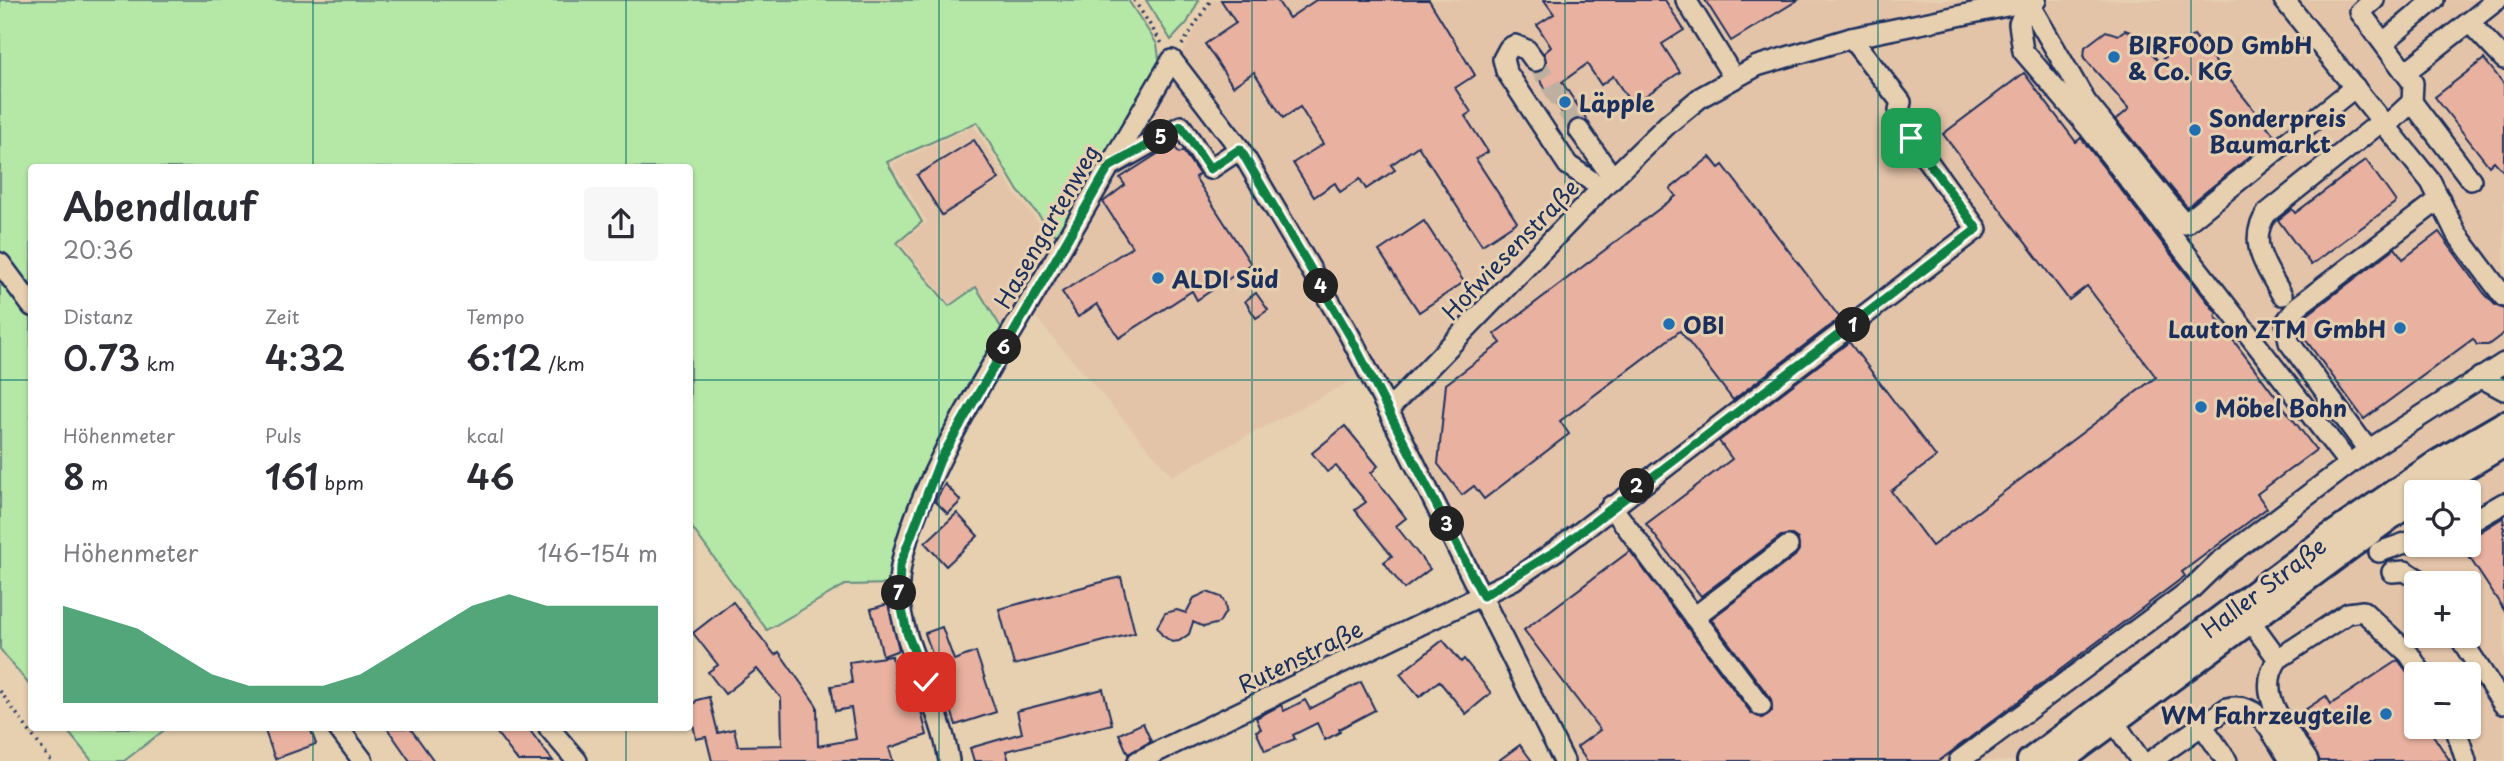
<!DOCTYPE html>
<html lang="de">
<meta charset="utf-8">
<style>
body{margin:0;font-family:"Playpen Sans",sans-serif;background:#f7f7f7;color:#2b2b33;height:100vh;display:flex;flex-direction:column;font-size:26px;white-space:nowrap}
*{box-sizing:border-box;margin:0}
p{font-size:23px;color:#7c7c81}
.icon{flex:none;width:38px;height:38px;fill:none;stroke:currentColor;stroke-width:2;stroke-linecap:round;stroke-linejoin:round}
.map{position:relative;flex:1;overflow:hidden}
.sheet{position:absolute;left:28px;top:164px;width:665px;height:567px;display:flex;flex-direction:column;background:#fff;border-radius:7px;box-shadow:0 2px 5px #0004}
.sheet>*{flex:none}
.tools{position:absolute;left:2404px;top:480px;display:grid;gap:14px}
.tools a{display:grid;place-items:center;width:77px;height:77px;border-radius:7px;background:#fff;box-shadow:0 2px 5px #0004;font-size:35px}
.pin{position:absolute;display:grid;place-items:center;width:60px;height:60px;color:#fff;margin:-30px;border-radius:14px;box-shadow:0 4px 10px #0006}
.km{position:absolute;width:35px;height:35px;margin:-18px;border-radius:50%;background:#222;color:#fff;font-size:19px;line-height:35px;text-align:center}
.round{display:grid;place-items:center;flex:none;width:74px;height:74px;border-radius:7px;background:#f7f7f7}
.headline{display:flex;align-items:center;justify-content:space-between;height:119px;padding:0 35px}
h1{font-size:38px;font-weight:600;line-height:52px}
.metrics{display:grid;grid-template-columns:repeat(3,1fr);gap:10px;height:119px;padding:7px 35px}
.metrics div{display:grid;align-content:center}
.metrics b{font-size:35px;font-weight:600}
.metrics small{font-size:19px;font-weight:400}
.metrics p{font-size:19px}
.chart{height:196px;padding:14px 35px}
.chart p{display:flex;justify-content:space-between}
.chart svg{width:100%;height:126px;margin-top:7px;fill:#0b8043;opacity:.7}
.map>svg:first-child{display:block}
.built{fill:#e4c4a9;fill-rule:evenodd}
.green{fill:#b5e7a7;stroke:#688b82;stroke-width:2}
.building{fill:#e9b19f;stroke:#1b2f5e;stroke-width:2}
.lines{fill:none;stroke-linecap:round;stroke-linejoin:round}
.minor-tunnel{stroke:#beb0a0;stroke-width:19;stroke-dasharray:19 10;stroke-linecap:butt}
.minor-casing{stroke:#1b2f5e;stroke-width:24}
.major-casing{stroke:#1b2f5e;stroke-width:30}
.path{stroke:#1b2f5e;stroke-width:3.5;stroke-dasharray:2 5;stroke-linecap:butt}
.minor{stroke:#e7d0b0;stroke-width:19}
.major{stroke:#e7d0b0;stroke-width:24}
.route-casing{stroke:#fff;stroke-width:14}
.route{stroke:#0b8043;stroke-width:9}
.grid{fill:none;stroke:#0f766e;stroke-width:2;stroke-opacity:0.55}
.poi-dot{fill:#1f6fb2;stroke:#e7d0b0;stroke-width:2.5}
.labels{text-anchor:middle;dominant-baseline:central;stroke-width:6;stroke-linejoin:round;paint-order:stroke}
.poi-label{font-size:23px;font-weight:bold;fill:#1b2f5e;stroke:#e7d0b0;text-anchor:start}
.street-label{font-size:23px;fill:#1b2f5e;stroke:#e7d0b0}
</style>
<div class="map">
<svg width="2504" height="761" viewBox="0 0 2504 761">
<rect width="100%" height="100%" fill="#e7d0b0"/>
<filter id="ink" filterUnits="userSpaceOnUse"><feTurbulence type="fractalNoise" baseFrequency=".0143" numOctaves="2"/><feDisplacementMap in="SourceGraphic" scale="14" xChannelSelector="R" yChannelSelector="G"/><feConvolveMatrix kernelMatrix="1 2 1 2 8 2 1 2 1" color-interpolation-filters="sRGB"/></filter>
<g filter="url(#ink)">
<path class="built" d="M1212,0H2504V761H1556L1359,377L1172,476L1022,302L1004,329L976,285L950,303L900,243L927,222L892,164L974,126L1015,194L1066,255ZM2417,492H2469V544H2417ZM2417,583H2469V635H2417ZM2417,674H2469V726H2417Z"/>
<g class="green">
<path d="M0,0H1128L1157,44L1160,65L1059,239L1018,191L977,122L887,162L922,222L897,243L949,306L976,287L1004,332L927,465L899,539L893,584L845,585L767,630L690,525V168H32L31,294L0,250Z"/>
<path d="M1146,0H1199L1187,23L1171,40Z"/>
<path d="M0,285L11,289L31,316V687L0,649Z"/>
<path d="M65,728H167L124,761H92Z"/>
</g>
<g class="building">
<path d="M1221,0H1277L1289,18L1316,0H1429L1475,75L1455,88L1471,112L1465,116L1488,152L1476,159L1517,222L1482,245L1418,146L1391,165L1395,170L1366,189L1360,179L1340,192L1335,183L1314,197L1293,163L1323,144L1300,107L1283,118L1254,72L1233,86L1205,44L1236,23Z"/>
<path d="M1544,0H1665L1684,30L1662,44L1680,72L1632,105L1613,76L1601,85L1587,64L1562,82L1589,123L1579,118L1569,123L1535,73L1546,67L1544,53L1551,47L1537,25L1554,14Z"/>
<path d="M1705,0H1798L1731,41Z"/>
<path d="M2125,30L2138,35L2159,62L2194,35L2275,136L2187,207L2116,120L2129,109L2084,58L2085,47L2106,31L2118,35Z"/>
<path d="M2484,59L2504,84V172L2494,161L2489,166L2435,97Z"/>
<path d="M2024,73L2076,142L2081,138L2217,314L2215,316L2316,450L2257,494L2267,508L2182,572L2185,576L1939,761H1587L1577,747L1600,730L1524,630L1630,551L1751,713L1762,718L1772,711L1771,699L1711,619L1795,556L1799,550L1798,539L1792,535L1781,536L1701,596L1646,524L1732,459L1719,441L1849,342L1936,457L1891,491L1932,546L2156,377L2087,286L2069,300L1943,134Z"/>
<path d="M974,140L999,179L942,215L917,175Z"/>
<path d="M1173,144L1179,153L1183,151L1199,174L1195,177L1251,264L1197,300L1192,291L1119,338L1097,304L1078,317L1062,292L1132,247L1103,202L1125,185L1120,178Z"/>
<path d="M1710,157L1719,168L1723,165L1840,318L1733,400L1680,331L1560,421L1569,434L1484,499L1474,486L1462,495L1438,464L1446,384L1501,343L1494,334L1676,196L1670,189Z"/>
<path d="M2366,160L2396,202L2311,265L2278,220L2292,209L2295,213Z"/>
<path d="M1424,221L1464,282L1419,312L1379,251Z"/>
<path d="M2439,232L2484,293L2495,305L2504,309V333L2488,345H2477L2473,339L2364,419L2300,332L2299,325L2307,315L2395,248L2403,259Z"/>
<path d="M1256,293L1268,310L1256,318L1245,301Z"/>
<path d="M1345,426L1378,466L1371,473L1406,518L1396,526L1430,569L1404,589L1384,562L1392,556L1355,510L1366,502L1336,466L1327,472L1312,453Z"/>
<path d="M945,484L961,501L948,514L935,501Z"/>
<path d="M957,513L978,536L946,566L925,543Z"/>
<path d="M2504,517V610L2462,546L2469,544L2472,537Z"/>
<path d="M1121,577L1135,633L1014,665L999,609Z"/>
<path d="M1207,592L1221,597L1225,603L1226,611L1219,623L1204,627L1193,622L1189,634L1179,641L1172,642L1162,635L1157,627L1165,613L1177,610L1186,613L1194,598Z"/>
<path d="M733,602L775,655L779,652L817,706L818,746L856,739L851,708L835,711L831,686L852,683L849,662L892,656L899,704L918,699L927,735L889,748L893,761H712L706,737L696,739L690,708L697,700L709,697L718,733L734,729L738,746L782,745L781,698L757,669L725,694L708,672L718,665L693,633Z"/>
<path d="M888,604L899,650L883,656L871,609Z"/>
<path d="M942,627L954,660L976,652L996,712L956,725L925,633Z"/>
<path d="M1443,640L1461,662L1464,659L1491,693L1466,714L1439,681L1419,697L1400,674Z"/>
<path d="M2398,660L2417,685V726H2427L2450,761H2320L2294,717L2326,696L2331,704Z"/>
<path d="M1361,682L1375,710L1339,729L1340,732L1325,740L1317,723L1293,735L1295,739L1265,751L1256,731L1261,729L1256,718L1281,705L1284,711L1305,700L1310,709Z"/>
<path d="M1103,689L1112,724L1006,751L1009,761H974L970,748L1022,733L1017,711Z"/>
<path d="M1143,723L1151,741L1128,754L1119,734Z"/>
<path d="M264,728H310L316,744L275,759Z"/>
<path d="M387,728H410L434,761H410Z"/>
<path d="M493,728H528L553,761H518Z"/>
<path d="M1520,745L1532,761H1498Z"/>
</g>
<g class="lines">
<path class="minor-tunnel" d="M1535,61L1579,130"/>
<defs>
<g id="minor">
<path d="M1686,0L1734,78"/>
<path d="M2284,0L2431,182L2456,233L2504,297"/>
<path d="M2374,0L2360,12L2413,83L2412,102L2386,126"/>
<path d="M2469,22L2504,59"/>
<path d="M2384,42L2434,0"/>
<path d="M1535,61L1527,50L1515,45L1509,48L1503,59L1506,71L1568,165L1602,188"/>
<path d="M2407,71L2497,0"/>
<path d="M2412,102L2471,180"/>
<path d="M1579,130L1613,178"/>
<path d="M1112,165L1181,126L1210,169L1240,149"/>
<path d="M0,263L32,306"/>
<path d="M2282,295C2267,268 2246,242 2267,213L2382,121"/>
<path d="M2480,377L2504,390"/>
<path d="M2368,450L2289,342L2286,322L2298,306L2440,199"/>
<path d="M2349,464L2088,127L2023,51L2019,24L2028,2L2086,102L2185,224L2355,87"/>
<path d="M1611,506L1761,706"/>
<path d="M2469,523L2504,503"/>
<path d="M2379,552L2417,539"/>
<path d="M2392,572L2405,571L2424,583"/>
<path d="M2243,611L2278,659"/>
<path d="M1694,617L1788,546"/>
<path d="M2458,635L2503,704"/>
<path d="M2106,710L2141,761"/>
<path d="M2202,725L2227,761"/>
<path d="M2455,726L2466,761"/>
<path d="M338,728L363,761"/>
<path d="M549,728L577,761"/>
<path d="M949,761C941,704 902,650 899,594C894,516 997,358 1038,288C1083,212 1127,136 1172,60L1240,149L1350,336L1388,410"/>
<path d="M1138,761L1513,580L1557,550L1977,229L1911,138L1899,110L1901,102L1851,38"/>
<path d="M1564,761L1388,410L1602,188L1668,124L1701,97L1757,66L1851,38L2036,0"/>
<path d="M1959,761L2190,590L2219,562L2368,450L2504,363"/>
<path d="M2151,761L2227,708C2261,700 2273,737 2290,761"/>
<path d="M2308,761C2289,730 2253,695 2278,659L2348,613L2363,611L2409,654L2422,674"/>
</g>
<g id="major">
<path d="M2424,492L2504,444"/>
<path d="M2030,761L2328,538L2437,463L2504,424"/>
<path d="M2060,761L2417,497"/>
</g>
</defs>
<use href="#minor" class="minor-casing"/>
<use href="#major" class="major-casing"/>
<g class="path">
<path d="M1134,0L1163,45"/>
<path d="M1182,45L1211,0"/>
<path d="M0,691L51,761"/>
</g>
<use href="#minor" class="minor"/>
<use href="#major" class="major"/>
</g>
</g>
<g class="lines" filter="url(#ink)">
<defs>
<path id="route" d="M926,682L907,633L899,595L900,565L940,460L1109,167L1181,126L1210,169L1240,149L1350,336L1483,596L1557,550L1977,229L1911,138"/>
</defs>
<use href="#route" class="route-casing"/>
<use href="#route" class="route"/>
</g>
<path class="grid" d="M313,0V168M626,0V168M939,0V761M1252,0V761M1565,0V761M1878,0V761M2191,0V761M0,380H32M690,380H2504M313,728V761M626,728V761"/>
<g class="poi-dot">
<circle cx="2114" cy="57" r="7"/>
<circle cx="1565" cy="102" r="7"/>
<circle cx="2195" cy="130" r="7"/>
<circle cx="1158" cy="278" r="7"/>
<circle cx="1669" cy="324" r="7"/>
<circle cx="2400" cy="328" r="7"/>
<circle cx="2201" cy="407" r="7"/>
<circle cx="2386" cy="714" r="7"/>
</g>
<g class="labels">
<g class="poi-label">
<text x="2128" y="44">BIRFOOD GmbH<tspan x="2128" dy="26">&amp; Co. KG</tspan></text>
<text x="1579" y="102">Läpple</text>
<text x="2209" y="117">Sonderpreis<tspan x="2209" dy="26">Baumarkt</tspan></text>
<text x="1172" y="278">ALDI Süd</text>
<text x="1683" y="324">OBI</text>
<text x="2386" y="328" text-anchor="end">Lauton ZTM GmbH</text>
<text x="2215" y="407">Möbel Bohn</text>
<text x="2372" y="714" text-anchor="end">WM Fahrzeugteile</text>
</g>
<g class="street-label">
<text transform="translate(1046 226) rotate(-60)">Hasengartenweg</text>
<text transform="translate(1510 249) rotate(-46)">Hofwiesenstraße</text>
<text transform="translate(2263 587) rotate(-37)">Haller Straße</text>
<text transform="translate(1300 656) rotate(-26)">Rutenstraße</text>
</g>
</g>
</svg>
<div class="tools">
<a><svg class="icon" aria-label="locate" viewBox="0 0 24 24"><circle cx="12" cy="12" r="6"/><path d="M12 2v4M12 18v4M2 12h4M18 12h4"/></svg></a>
<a>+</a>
<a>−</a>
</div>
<div class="pin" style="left:1911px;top:138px;background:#1e9e55"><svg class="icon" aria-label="arrive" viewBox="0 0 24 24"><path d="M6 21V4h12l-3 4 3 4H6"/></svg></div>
<div class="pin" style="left:926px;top:682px;background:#d93025"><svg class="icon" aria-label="check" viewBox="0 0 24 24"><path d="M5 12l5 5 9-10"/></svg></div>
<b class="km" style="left:1853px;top:325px">1</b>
<b class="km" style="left:1637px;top:486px">2</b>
<b class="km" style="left:1447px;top:524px">3</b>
<b class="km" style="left:1321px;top:286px">4</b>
<b class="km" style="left:1161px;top:137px">5</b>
<b class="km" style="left:1004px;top:347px">6</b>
<b class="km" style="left:899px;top:593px">7</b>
<section class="sheet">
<div class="headline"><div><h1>Abendlauf</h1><p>20:36</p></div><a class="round"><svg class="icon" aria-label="share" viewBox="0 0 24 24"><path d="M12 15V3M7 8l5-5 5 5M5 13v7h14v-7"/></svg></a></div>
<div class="metrics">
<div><p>Distanz</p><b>0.73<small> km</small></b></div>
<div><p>Zeit</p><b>4:32</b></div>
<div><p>Tempo</p><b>6:12<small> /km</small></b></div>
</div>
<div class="metrics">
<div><p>Höhenmeter</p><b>8<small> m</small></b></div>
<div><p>Puls</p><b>161<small> bpm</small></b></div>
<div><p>kcal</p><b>46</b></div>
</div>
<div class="chart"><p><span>Höhenmeter</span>146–154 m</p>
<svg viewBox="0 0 160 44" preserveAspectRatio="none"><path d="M0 44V10L10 14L20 18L30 26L40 34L50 38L60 38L70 38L80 34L90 26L100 18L110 10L120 6L130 10L140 10L150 10L160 10V44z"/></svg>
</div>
</section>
</div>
